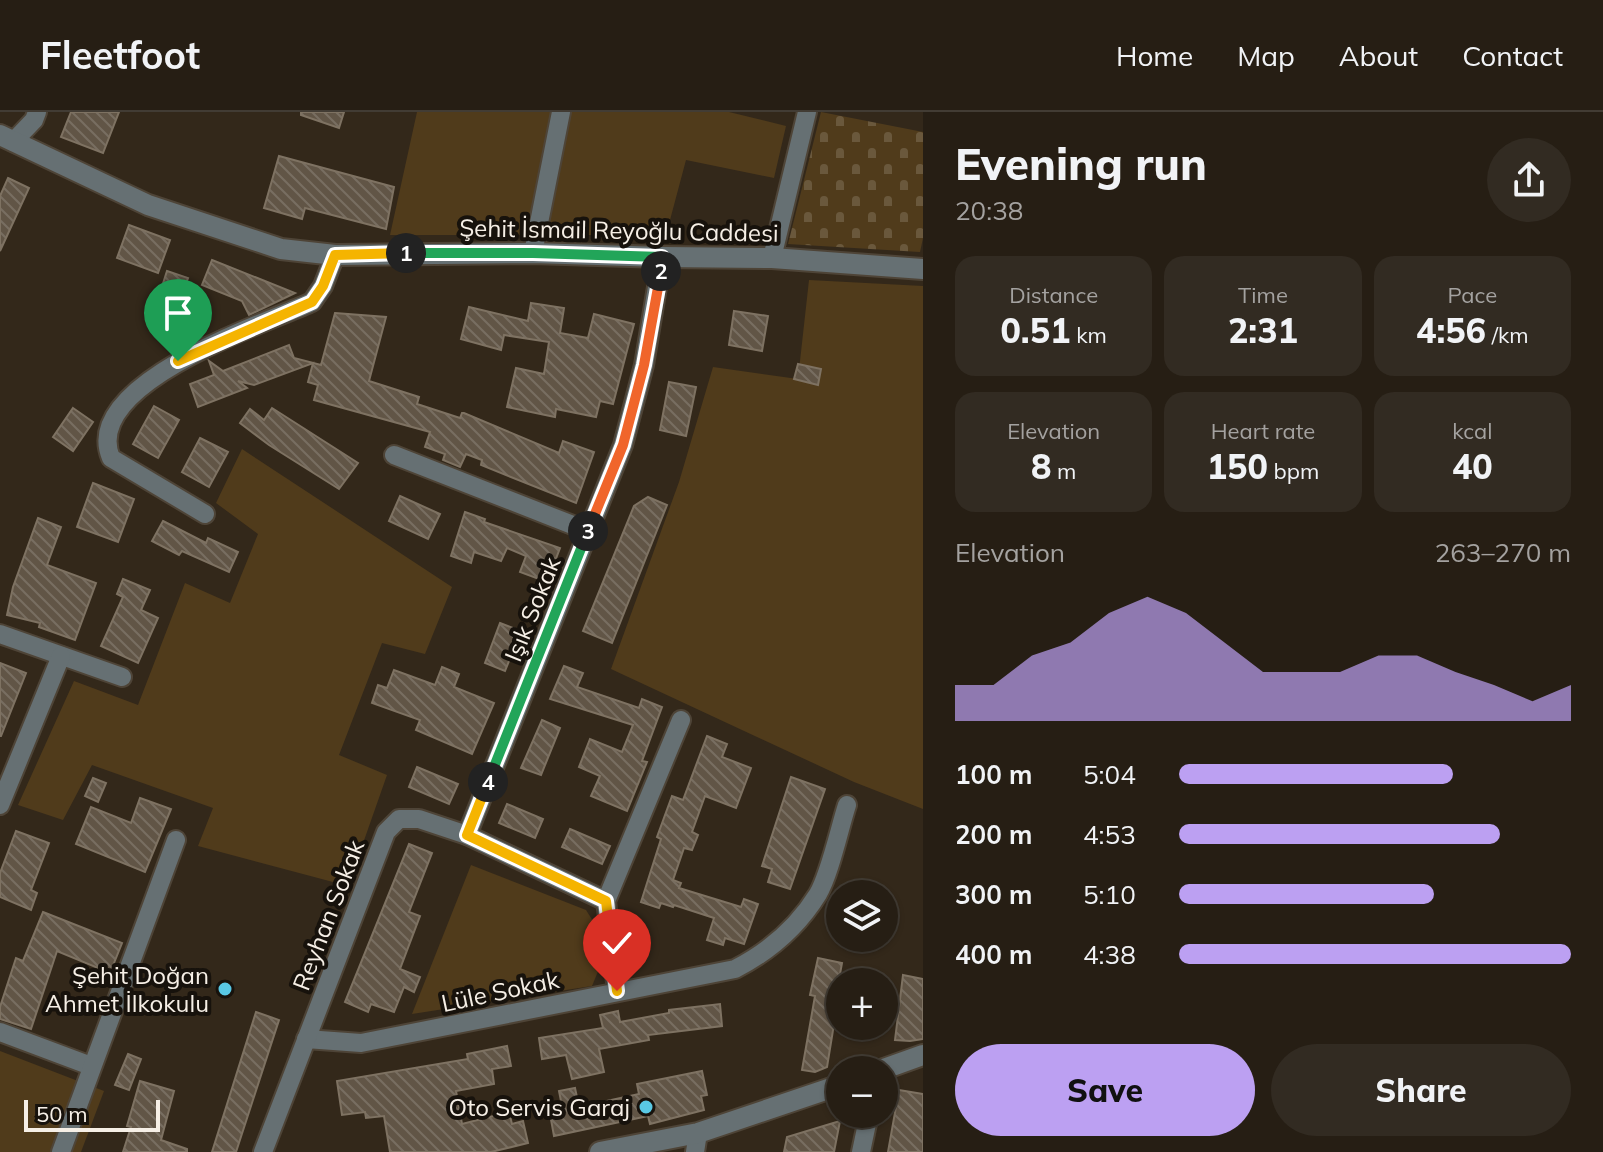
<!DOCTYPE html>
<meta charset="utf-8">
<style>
body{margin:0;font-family:Mulish,sans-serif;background:#322b22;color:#f1f3f6;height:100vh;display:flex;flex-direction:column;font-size:30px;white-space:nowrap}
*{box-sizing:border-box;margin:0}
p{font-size:26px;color:#a4a2a0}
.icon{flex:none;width:44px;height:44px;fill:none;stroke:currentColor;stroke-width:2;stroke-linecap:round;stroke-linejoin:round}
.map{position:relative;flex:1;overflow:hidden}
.drawer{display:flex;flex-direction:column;background:#261e14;width:680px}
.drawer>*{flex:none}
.controls{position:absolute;left:826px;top:768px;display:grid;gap:16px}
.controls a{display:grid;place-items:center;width:72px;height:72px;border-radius:50%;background:#261e14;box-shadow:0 2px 6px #0004,0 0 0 2px #423c34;font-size:40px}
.scale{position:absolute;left:24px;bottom:20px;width:136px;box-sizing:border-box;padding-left:8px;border:4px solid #f6efe6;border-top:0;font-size:22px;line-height:28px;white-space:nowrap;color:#f6efe6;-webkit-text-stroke:6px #17120c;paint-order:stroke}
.pin{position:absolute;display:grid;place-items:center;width:68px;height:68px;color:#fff;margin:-82px -34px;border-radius:50% 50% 50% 0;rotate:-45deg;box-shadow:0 0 8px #0007}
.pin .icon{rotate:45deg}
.km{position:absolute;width:40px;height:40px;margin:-20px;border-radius:50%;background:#222;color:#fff;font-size:22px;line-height:40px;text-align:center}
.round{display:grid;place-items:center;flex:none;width:84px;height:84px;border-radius:42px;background:#322b22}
.overview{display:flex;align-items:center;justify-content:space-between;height:136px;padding:0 32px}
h1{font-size:44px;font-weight:800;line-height:60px}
.figures{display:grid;grid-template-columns:repeat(3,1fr);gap:12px;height:136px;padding:8px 32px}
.figures div{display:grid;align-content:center;border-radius:20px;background:#322b22;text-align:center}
.figures b{font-size:34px;font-weight:800}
.figures small{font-size:22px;font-weight:400}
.figures p{font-size:22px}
.chart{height:224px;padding:16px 32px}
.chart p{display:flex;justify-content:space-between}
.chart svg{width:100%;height:144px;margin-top:8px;fill:#bca0f2;opacity:.7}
.primary-button{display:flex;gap:16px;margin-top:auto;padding:16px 32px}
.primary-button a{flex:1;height:92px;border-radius:48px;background:#bca0f2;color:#111;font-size:32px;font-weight:800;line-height:92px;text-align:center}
.primary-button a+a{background:#322b22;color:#f1f3f6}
ul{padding:0 32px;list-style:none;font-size:26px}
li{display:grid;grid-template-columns:128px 96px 1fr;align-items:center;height:60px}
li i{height:20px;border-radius:10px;background:#bca0f2}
header{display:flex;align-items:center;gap:48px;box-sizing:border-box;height:112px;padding:0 40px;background:#261e14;border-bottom:2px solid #423c34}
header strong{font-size:38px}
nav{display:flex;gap:44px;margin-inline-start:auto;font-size:28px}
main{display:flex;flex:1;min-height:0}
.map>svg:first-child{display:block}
.green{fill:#503b1b}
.cemetery{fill:url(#cemetery-stones)}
.building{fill:url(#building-back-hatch);stroke:#7e7262;stroke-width:2}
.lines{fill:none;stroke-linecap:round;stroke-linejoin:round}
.minor-casing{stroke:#4e4437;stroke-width:22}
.tertiary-casing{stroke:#4e4437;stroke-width:24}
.minor{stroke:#667073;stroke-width:18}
.tertiary{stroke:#667073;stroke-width:20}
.split-1-casing{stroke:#fff;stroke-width:16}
.split-2-casing{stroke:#fff;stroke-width:16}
.split-3-casing{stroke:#fff;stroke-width:16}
.split-4-casing{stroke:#fff;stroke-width:16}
.split-5-casing{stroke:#fff;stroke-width:16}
.split-1{stroke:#f5b400;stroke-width:10}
.split-2{stroke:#22a559;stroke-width:10}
.split-3{stroke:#f0652b;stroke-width:10}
.split-4{stroke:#22a559;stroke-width:10}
.split-5{stroke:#f5b400;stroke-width:10}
.poi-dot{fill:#59c8e4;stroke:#17120c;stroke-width:3}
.labels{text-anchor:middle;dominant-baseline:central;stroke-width:8;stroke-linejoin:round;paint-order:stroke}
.street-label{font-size:24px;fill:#f6efe6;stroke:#17120c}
.poi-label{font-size:24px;fill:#f6efe6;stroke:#17120c;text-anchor:end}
</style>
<header>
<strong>Fleetfoot</strong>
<nav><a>Home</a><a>Map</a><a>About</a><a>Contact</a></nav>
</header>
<main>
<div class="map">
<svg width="923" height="1040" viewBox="0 0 923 1040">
<defs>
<pattern id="cemetery-stones" width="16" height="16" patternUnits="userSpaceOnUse" patternTransform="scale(2)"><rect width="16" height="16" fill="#503b1b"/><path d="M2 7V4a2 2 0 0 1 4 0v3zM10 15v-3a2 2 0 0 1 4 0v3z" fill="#6a583c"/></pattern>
<pattern id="building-back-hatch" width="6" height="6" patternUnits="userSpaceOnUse" patternTransform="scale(2)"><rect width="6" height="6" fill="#615546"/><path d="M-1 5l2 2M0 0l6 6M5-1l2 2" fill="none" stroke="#786e61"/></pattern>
</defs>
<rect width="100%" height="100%" fill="#33281a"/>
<g class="green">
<path d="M417,0H729L786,14L774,66L686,48L666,123H390Z"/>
<path d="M809,168L923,174V697L854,670L611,557L679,370L713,255L798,267Z"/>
<path d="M242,337L452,475L425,542L382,531L339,643L387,663L348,774L198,734L213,696L92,653L63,708L18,693L74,569L138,593L185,471L230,491L258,422L216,391Z"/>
<path d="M471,753L586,798L598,817L604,845L592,874L412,902Z"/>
<path d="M0,939L104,979L81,1040H0Z"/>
</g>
<path class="cemetery" d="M821,0L923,20V126L920,140L788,132Z"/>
<g class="building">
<path d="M71,0H119L103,41L61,25Z"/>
<path d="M301,0H344L339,16L301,3Z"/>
<path d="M279,44L394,75L386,117L305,96L302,107L264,96Z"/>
<path d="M8,66L29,76L0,139V84Z"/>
<path d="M129,113L170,128L158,161L117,146Z"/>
<path d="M212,148L295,181L249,203L242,189L202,173Z"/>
<path d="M167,159L188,166L179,191L159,184Z"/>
<path d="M531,191L564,196L560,221L588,226L594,202L634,212L613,292L600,289L596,305L556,297L555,305L507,295L516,256L544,262L549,230L504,223L501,238L461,227L469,195L528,209Z"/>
<path d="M734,199L768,204L762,239L729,233Z"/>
<path d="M335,201L386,205L369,269L419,285L417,292L460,306L462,301H464L559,341L563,329L594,340L576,391L481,353L482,348L466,342L460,355L443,348L445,342L425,335L430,320L314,288L318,273L308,270L313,251L254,273L238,269L247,276L198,295L190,272L214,263L209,249L223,259L289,233L294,246L321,253Z"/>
<path d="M798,252L821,257L818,273L794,267Z"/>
<path d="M669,270L696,275L686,324L660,318Z"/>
<path d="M154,294L179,308L158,346L133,332Z"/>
<path d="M73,296L93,310L73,339L53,325Z"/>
<path d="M272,296L358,351L339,377L269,333L240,311L250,297L264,308Z"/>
<path d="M200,326L228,340L209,375L182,360Z"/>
<path d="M93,371L134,387L118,430L77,415Z"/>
<path d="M400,384L440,402L428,427L389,409Z"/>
<path d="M648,385L667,393L612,531L583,519L634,394Z"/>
<path d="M465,400L485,407L484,410L560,436L547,470L520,460L526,444L507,436L501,449L474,440L471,451L451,444Z"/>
<path d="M38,406L61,415L47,453L96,471L75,528L39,515L40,511L7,503L13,475Z"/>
<path d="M163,409L206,431L208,426L238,440L229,460L182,439L179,443L152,429Z"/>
<path d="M123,467L150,478L141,498L158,506L138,551L101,534L123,485L117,482Z"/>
<path d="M500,511L521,519L505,559L485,551Z"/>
<path d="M0,551L26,561L1,624H0Z"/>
<path d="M564,554L583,561L577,575L639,596L642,587L662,595L642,649L647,650L627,699L591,684L600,664L579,655L590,627L622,640L633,613L550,587Z"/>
<path d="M442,555L459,562L454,575L494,591L472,642L416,618L420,608L372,591L378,573L387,576L394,558L435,573Z"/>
<path d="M542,608L560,616L541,663L521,656Z"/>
<path d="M707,624L727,632L722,645L751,656L736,696L705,684L692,720L698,723L692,738L684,736L673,768L681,771L679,776L741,795L744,787L758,792L744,832L725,826L723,833L707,828L714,806L674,793L673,795L661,791L659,796L641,790L661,727L657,725L672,684L683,688Z"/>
<path d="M417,655L458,672L449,692L409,675Z"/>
<path d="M791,665L825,677L790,777L768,770L772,757L762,754Z"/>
<path d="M93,666L106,671L98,690L85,684Z"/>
<path d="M140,686L171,697L145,760L76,732L91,695L131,711Z"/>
<path d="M507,692L543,707L535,726L499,711Z"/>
<path d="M570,717L610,734L602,752L562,735Z"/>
<path d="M16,719L49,731L31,778L37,781L31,798L0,785V761Z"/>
<path d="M409,732L432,741L409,800L420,804L400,857L420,865L414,880L404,875L394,900L371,892L368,900L345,890Z"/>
<path d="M43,800L122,831L110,861L57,839L31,917L0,907V895L16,846L23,849Z"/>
<path d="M818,846L842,851L832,906H835L827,955L815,960L802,958L815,884L810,883Z"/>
<path d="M903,863L923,867V927L910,929L895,928Z"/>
<path d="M720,892L722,914L648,923L649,928L599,937L604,960L572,967L566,943L542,947L539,926L603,916L600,903L618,899L620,910L669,901V898Z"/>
<path d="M256,900L279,908L236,1040H212Z"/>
<path d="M507,934L511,954L492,957L494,972L456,979L462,1012L509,1000L512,1012L523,1009L528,1031L491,1040H390L384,1004L366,1006L365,1000L342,1003L337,969L468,947L467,942Z"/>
<path d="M128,942L141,947L129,978L115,973Z"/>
<path d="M702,959L707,983L701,984L704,998L650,1012L648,1004L554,1024L550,1002L563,999L559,979L575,976L579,995L639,982L637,972Z"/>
<path d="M140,969L174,979L161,1028L187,1037V1040H123L131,1015L127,1014Z"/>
<path d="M899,978L923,982V1040H888Z"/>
<path d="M840,1009L834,1040H784L787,1025Z"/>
</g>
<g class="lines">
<defs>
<g id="minor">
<path d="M13,30L34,8L37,0"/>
<path d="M533,141L561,0"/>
<path d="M772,146L807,0"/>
<path d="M394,343L588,419"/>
<path d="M205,402L111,346C80,272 263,212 312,190L323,174L335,143"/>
<path d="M0,522L122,565"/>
<path d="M0,693L61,544"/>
<path d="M467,723L623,333L644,253L662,145"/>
<path d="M617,879L606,789L681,608"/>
<path d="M0,920L91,954"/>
<path d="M306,927L361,931L735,857C770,839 797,816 818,782C830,761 839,718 847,693"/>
<path d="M61,1040L176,728"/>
<path d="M263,1040L386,720L399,707H419L467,723L606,789"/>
<path d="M695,1040L698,1021"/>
<path d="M861,1040L869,1002"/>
</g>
<g id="tertiary">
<path d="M0,23L148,93L281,137L335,143L533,141L662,145L772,146L923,157"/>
<path d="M881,958L923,943"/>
<path d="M600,1040L698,1021L840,973"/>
</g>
</defs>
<use href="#minor" class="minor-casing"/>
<use href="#tertiary" class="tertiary-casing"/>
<use href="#minor" class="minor"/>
<use href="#tertiary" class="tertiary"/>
</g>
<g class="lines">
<defs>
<path id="split-1" d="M178,249L312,190L323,174L335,143L406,141"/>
<path id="split-2" d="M406,141H533L662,145L661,159"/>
<path id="split-3" d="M588,419L623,333L644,253L661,159"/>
<path id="split-4" d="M488,670L588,419"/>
<path id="split-5" d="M488,670L467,723L606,789L617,879"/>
</defs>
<use href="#split-1" class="split-1-casing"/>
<use href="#split-2" class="split-2-casing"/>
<use href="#split-3" class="split-3-casing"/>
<use href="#split-4" class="split-4-casing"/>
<use href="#split-5" class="split-5-casing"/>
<use href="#split-1" class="split-1"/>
<use href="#split-2" class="split-2"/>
<use href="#split-3" class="split-3"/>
<use href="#split-4" class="split-4"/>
<use href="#split-5" class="split-5"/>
</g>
<g class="poi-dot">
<circle cx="225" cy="877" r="8"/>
<circle cx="646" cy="995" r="8"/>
</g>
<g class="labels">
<g class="street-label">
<text transform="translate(619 118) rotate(1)">Şehit İsmail Reyoğlu Caddesi</text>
<text transform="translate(532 497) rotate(-68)">Işık Sokak</text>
<text transform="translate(328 803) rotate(-69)">Reyhan Sokak</text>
<text transform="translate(500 879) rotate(-12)">Lüle Sokak</text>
</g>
<g class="poi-label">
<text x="209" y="863">Şehit Doğan<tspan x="209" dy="28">Ahmet İlkokulu</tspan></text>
<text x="630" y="995">Oto Servis Garaj</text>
</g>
</g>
</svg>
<div class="controls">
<a><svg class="icon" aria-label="layers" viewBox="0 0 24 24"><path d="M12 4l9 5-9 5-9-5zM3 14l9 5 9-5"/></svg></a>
<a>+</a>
<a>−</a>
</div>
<div class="scale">50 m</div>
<div class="pin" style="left:178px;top:249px;background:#1e9e55"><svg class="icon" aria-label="arrive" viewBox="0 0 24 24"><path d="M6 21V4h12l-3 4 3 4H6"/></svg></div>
<div class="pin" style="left:617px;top:879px;background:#d93025"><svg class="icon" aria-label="check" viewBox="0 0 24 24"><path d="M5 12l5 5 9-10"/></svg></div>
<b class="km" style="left:406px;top:141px">1</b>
<b class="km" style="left:661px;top:159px">2</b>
<b class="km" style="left:588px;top:419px">3</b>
<b class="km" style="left:488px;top:670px">4</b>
</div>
<section class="drawer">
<div class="overview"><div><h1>Evening run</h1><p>20:38</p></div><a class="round"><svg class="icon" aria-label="share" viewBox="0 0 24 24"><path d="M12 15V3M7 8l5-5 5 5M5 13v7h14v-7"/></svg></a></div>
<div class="figures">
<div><p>Distance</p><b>0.51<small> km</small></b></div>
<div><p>Time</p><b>2:31</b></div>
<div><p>Pace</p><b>4:56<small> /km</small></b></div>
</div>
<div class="figures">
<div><p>Elevation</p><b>8<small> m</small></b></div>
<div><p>Heart rate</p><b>150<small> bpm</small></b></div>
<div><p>kcal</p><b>40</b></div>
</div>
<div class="chart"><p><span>Elevation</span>263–270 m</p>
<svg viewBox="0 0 160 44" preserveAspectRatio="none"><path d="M0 44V33L10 33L20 24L30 20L40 11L50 6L60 11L70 20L80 29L90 29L100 29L110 24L120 24L130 29L140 33L150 38L160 33V44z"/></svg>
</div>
<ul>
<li><b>100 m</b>5:04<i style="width:70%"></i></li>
<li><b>200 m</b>4:53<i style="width:82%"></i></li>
<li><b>300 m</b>5:10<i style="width:65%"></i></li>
<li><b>400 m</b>4:38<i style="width:100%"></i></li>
</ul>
<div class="primary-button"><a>Save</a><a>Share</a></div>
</section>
</main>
